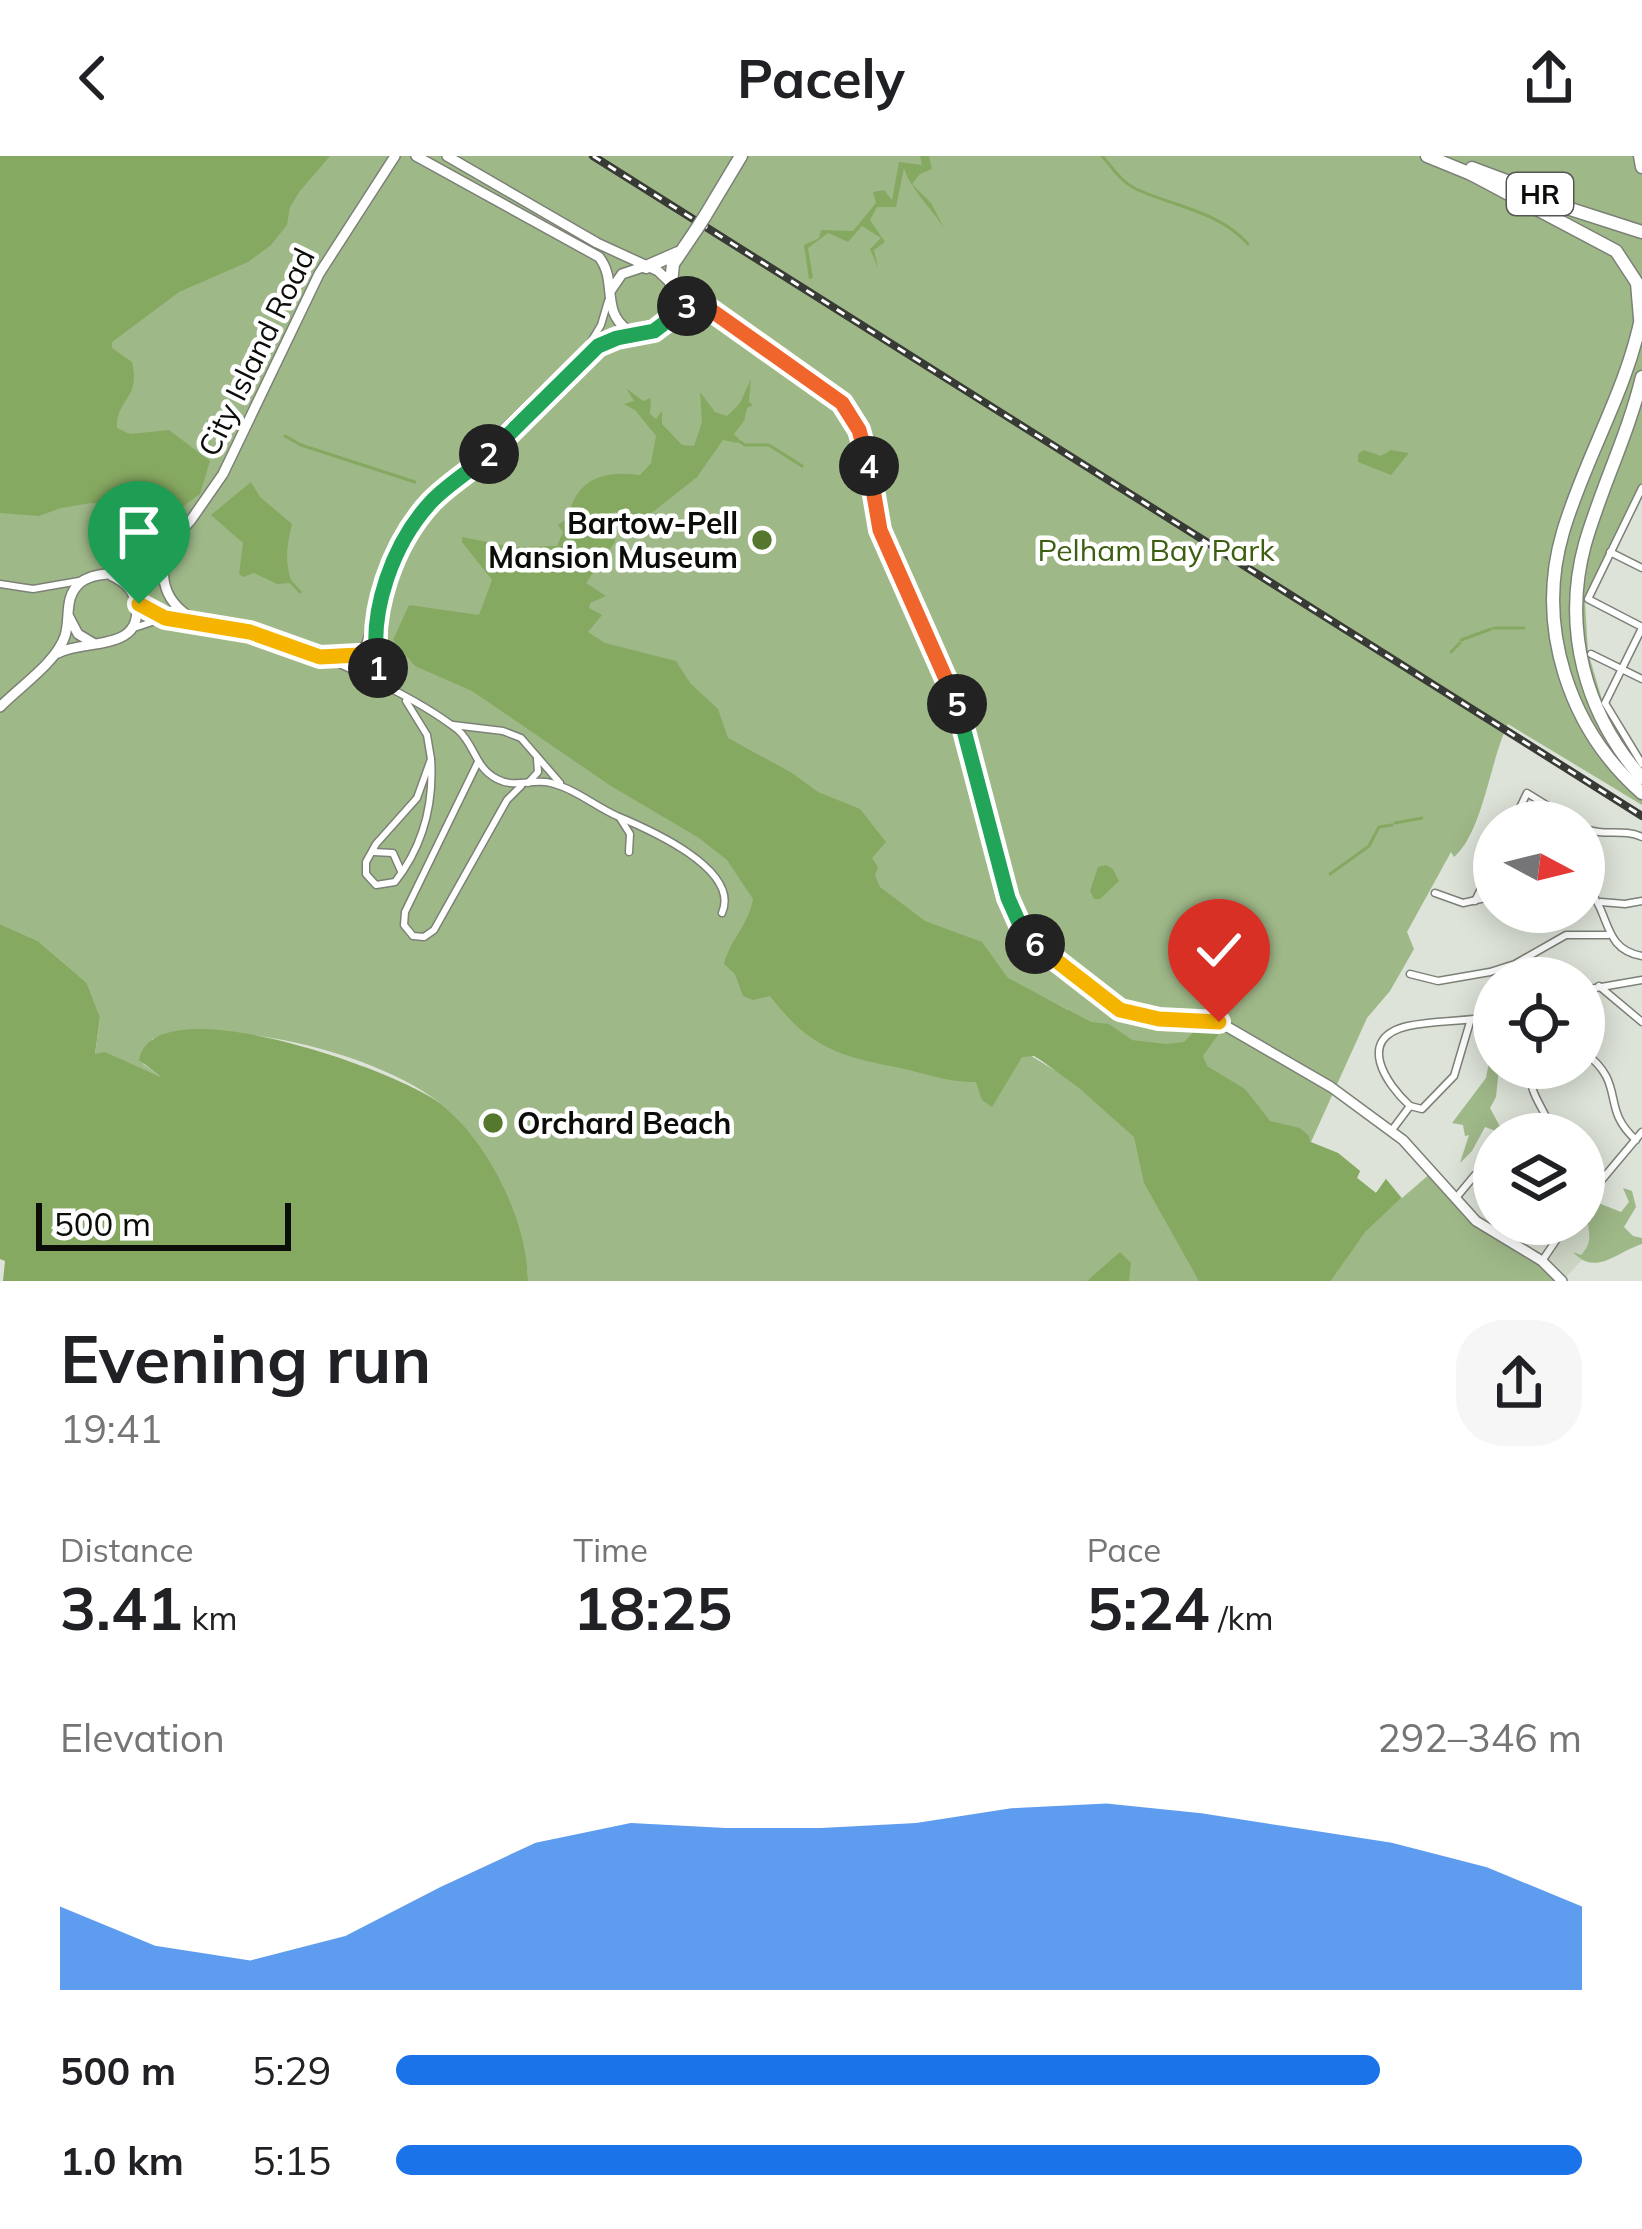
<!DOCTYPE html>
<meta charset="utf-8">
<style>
body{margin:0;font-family:Mulish,sans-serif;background:#f6f6f6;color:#202124;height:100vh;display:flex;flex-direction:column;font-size:45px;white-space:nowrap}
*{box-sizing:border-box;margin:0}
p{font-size:39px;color:#757577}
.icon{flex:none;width:66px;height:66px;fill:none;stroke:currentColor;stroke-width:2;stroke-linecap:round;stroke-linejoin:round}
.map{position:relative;height:1125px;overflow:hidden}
.panel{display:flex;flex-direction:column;background:#fff;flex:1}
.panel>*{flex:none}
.needle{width:78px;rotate:97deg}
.tools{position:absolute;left:1473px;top:645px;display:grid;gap:24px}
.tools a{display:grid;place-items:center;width:132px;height:132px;border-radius:50%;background:#fff;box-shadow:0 6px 30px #0003;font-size:60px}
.scale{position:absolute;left:36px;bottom:30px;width:255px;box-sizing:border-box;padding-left:12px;border:6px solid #0b0d09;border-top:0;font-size:33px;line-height:42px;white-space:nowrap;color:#0b0d09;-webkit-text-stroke:9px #fff;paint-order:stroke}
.pin{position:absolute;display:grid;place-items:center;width:102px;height:102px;color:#fff;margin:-123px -51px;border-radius:50% 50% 50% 0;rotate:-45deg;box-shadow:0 0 12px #0007}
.pin .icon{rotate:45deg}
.km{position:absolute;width:60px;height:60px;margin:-30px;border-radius:50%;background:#222;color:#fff;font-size:33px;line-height:60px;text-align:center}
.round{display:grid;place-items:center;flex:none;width:126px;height:126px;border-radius:48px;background:#f6f6f6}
.head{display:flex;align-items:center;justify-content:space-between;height:204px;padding:0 60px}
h1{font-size:66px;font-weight:700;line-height:90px}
.stats{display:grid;grid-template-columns:repeat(3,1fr);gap:18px;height:204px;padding:12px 60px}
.stats div{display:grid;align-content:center}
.stats b{font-size:60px;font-weight:700}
.stats small{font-size:33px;font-weight:400}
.stats p{font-size:33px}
.chart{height:336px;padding:24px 60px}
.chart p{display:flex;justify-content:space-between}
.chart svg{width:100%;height:216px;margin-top:12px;fill:#1a73e8;opacity:.7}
ul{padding:0 60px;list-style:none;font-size:39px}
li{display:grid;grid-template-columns:192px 144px 1fr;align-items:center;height:90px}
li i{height:30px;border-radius:15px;background:#1a73e8}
header{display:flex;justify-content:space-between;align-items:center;height:156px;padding:0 60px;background:#fff;font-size:54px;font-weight:700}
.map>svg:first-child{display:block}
.built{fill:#ced7c6}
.green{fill:#9fb888}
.water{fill:#86a961}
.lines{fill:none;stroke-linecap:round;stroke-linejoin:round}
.stream{stroke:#86a961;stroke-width:3}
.minor-casing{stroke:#7c8177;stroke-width:9}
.major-casing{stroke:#7c8177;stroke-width:12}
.highway-casing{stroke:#7c8177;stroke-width:15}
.minor{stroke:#fff;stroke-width:6}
.major{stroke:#fff;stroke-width:9}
.highway{stroke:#fff;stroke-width:12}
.rail-casing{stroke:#373a35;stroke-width:8}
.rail{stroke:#fff;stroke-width:3;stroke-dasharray:9;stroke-linecap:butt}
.highway-bridge-casing{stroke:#7c8177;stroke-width:15;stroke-linecap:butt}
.highway-bridge{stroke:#fff;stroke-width:12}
.split-1-casing{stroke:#fff;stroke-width:24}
.split-2-casing{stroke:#fff;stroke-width:24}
.split-3-casing{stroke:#fff;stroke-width:24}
.split-4-casing{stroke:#fff;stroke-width:24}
.split-5-casing{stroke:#fff;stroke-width:24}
.split-6-casing{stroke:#fff;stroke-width:24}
.split-7-casing{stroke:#fff;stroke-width:24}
.split-1{stroke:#f5b400;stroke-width:15}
.split-2{stroke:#22a559;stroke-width:15}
.split-3{stroke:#22a559;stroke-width:15}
.split-4{stroke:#f0652b;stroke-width:15}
.split-5{stroke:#f0652b;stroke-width:15}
.split-6{stroke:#22a559;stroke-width:15}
.split-7{stroke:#f5b400;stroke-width:15}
.poi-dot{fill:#55772e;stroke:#fff;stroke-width:4.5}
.labels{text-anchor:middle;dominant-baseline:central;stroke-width:9;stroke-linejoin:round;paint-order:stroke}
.shield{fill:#fff;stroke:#545653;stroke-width:3}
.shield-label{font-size:27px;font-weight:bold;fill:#0b0d09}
.street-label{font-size:30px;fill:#0b0d09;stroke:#fff}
.poi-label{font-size:30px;font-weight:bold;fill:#0b0d09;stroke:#fff;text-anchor:end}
.park-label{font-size:30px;fill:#3e5e11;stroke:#fff}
</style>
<header><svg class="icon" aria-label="back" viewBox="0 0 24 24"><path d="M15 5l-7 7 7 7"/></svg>Pacely<svg class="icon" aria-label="share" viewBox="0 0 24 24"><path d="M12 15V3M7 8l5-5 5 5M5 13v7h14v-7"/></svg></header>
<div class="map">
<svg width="1642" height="1125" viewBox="0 0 1642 1125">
<rect width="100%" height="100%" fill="#dde3d8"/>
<path class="built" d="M1584,1061L1605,1080L1562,1125L1541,1106L1566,1068H1584Z"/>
<g class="green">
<path d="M320,0H1642V327L1585,446L1588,496L1605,554L1642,611V618L1612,577L1572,481C1581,537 1604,576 1635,622L1581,570L1601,601L1642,642V649L1508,568C1490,604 1483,676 1454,701L1451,696L1407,776L1414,793L1390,835L1367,862L1311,986L1338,997L1360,1015L1357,1022L1376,1037L1386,1023L1402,1042L1431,1017L1468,1058L1562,1125H1331L1346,1103L1067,853L619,626L1005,884L1115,951L1228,1125H528C527,1069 484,983 441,948C379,898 229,860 152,883L143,908L161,921L106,897L95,898L100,863L87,827L38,785L0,768V357L68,222Z"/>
<path d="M1494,879V912H1499L1496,941L1490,952L1504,978L1485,971L1472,995L1460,1007L1469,979L1465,980L1463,969L1452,967L1486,922Z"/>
<path d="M1623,1032L1632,1035L1636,1051L1624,1071L1633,1080L1642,1082V1088C1616,1096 1596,1121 1573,1096L1581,1099C1598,1082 1583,1067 1587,1048L1596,1046L1621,1056L1629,1046Z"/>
</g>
<g class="water">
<path d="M0,0H330L300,35L290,51L287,69L271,89L248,106L179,136L112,186V192L132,206C141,244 116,242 117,272L130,278L169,274L210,305L200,338L177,355L91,347L61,352L39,360L0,357Z"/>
<path d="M920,0H929L932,13L920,18L912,28L931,47L944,72C931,52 909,31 904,12L896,51H877L870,64L885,86L874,94L878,112L870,93L881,82L862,70L848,86L828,77L808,92L813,122L809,123L804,89L819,82L821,74L853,75L876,47L873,36L884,34L892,44L899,6L922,9Z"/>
<path d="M751,223L749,246L753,249L747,252L744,265L734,278L739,283L737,287L723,284L697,321L639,367H623L615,356L605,360L603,370L615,381V386L586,427L606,440L590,447L589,452L602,459L588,476L605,487L676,505L690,527L718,553L728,582L792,617L818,636L860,653L886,686L872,702L878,711L875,719L880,731L925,765L982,786L1008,822L1091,866L1109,868L1132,884L1166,888L1184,886L1199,870L1223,872L1203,900L1207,910L1245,933L1270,965L1300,972L1309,980L1310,986L1338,997L1360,1015L1357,1022L1376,1037L1386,1023L1401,1042L1365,1076L1331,1125H1199L1144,1027L1134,981L1079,932L1042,905L1034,900L1022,901L992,951L982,944L976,926C946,926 928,918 900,912C838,900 810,892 770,840L753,844L743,840L735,818L724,808C730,784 749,768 753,743L727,704L699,682L611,630L472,535L415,510L393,484L409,449L479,459L492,424L462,386V381L513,391L557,390L563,376L558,369L568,362C576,322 604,314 640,319L651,307L656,280L635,254L624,248L634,245L626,232L643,245L651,242L650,258L656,263L662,255V268L682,289L694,290L702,266L700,236L715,256L727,260L740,247Z"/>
<path d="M1364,294L1381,300L1391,294L1409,297L1391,319L1358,306V298Z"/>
<path d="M251,326L260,341L292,368C287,389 284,406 292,427L277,428L254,417L243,421L239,418L243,387L211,359Z"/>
<path d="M1106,709L1113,713L1119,725L1100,743H1094L1090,735L1098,711Z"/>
<path d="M0,768L38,785L87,827L100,862L95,898L105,896L161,921L139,904C154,826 402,916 441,948C489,987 527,1064 528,1125H3L5,1105L0,1103Z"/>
<path d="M1120,1096L1131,1107L1129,1125H1087Z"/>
</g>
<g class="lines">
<g class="stream">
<path d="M1102,0C1113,12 1120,25 1136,33C1172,50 1219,55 1248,88"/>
<path d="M285,280L301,289L415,326"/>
<path d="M739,285L745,289H769L802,310"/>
<path d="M289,424L300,436"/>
<path d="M1494,472H1524"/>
<path d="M1461,484L1491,473"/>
<path d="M1451,496L1460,487"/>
<path d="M1395,667L1422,662"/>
<path d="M1330,718L1369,690L1379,671L1392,669"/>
</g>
<defs>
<g id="minor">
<path d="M1642,332L1588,443L1642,471"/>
<path d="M1610,396L1642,412"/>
<path d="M0,428L33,433L79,425"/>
<path d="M137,446C159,470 202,466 232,472C253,477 274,483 294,490C342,507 419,543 458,574C475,589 475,612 497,623C516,633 532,622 551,627C575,633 595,650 617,660C648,673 741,713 722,757"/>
<path d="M134,472L161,463"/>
<path d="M1642,472L1605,547L1642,608"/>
<path d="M351,497L376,510"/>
<path d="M1591,498L1642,523"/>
<path d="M321,501L353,496L365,489L389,407L417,357L589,189L601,169L608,145"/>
<path d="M393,534L378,512L377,469L392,412L416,366L440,338L525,265L594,193L613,183L639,177"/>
<path d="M406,545L427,579L431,603"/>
<path d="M453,569L503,575L521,582L560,627"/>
<path d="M431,603C434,648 423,690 395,726L376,729L366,718V706L376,688L417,642Z"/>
<path d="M478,606L405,756L404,769L413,780L424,781L434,774L507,644L521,630"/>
<path d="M528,627L538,616L537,603"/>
<path d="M620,662L630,678L629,696"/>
<path d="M1513,666L1527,637L1574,666"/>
<path d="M1584,672C1604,681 1622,672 1642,681"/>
<path d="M374,696L393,697L401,715"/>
<path d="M1584,730C1612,753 1600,793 1642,800"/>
<path d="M1435,737L1463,747L1494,740"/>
<path d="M1475,745L1494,706"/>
<path d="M1601,746L1625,748L1642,745"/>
<path d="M1410,818L1438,825L1490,816L1515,808L1566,779H1608"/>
<path d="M1599,830L1642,866"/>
<path d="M1584,834L1642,824"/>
<path d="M1584,896C1628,929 1599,951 1636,984"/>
<path d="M1531,912C1527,940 1547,952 1552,978"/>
<path d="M1410,950C1386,928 1355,882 1408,870C1436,864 1466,866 1494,860"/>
<path d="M1410,950L1422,953L1454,920L1470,866"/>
<path d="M1392,974L1410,950"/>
<path d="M1455,1043L1475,1019L1494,1012"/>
<path d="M1584,1045L1642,976"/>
<path d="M1542,1105L1567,1068"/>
</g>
<g id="major">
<path d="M416,0L599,101C618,125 600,155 628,174L654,175L682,152L703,151"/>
<path d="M447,0L597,87L658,115L677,133L836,243L856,268L865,292L881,374L956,545L1008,742L1035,788L1120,854L1159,863L1219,866L1331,931L1403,984L1476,1065L1542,1105L1562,1125"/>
<path d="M611,134L622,118L643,111"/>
<path d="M168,393C156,427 169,452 201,467"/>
<path d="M134,440L143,418L191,364L223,318L319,118L395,0"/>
<path d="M69,461L78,478L93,487"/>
<path d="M58,497C84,483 144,496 136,448C134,434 125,426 112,420"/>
<path d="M0,551C19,531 56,507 65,480C71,461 63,441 81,426C99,413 126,421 146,411"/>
</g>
<g id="highway">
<path d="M1427,0L1476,20"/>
<path d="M1640,0L1642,11"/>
<path d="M1472,12L1520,30"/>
<path d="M1471,18L1616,95L1637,127L1640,162"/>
<path d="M1511,34L1642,76"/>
<path d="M705,60L741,0"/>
<path d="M646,111L678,97"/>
<path d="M671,127L673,108L696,74"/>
<path d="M1642,158C1627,235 1585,301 1563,376C1535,471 1569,573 1642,637"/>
<path d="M1642,221C1628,279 1601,332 1585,388C1562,472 1585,558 1642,622"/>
</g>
</defs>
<use href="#minor" class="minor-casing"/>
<use href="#major" class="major-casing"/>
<use href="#highway" class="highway-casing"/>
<use href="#minor" class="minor"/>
<use href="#major" class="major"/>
<use href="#highway" class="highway"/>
<defs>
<path id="rail" d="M593,0L1642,660"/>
</defs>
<use href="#rail" class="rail-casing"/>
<use href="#rail" class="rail"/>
<defs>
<path id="highway-bridge" d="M696,74L705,60"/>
</defs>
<use href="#highway-bridge" class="highway-bridge-casing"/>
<use href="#highway-bridge" class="highway-bridge"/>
</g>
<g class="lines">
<defs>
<path id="split-1" d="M139,448L165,462L250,476L320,501L359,499L378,512"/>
<path id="split-2" d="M378,512C368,456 393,387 431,346C448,328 471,315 489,298"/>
<path id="split-3" d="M489,298L598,190L617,182L654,175L687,150"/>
<path id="split-4" d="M687,150L708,152L842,247L859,274L869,310"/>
<path id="split-5" d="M869,310L880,374L957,548"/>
<path id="split-6" d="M957,548L1008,742L1020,769L1035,788"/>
<path id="split-7" d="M1035,788L1120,854L1159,863L1219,866"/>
</defs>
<use href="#split-1" class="split-1-casing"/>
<use href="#split-2" class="split-2-casing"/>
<use href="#split-3" class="split-3-casing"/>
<use href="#split-4" class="split-4-casing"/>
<use href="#split-5" class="split-5-casing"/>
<use href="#split-6" class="split-6-casing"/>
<use href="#split-7" class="split-7-casing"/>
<use href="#split-1" class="split-1"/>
<use href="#split-2" class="split-2"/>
<use href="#split-3" class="split-3"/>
<use href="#split-4" class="split-4"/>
<use href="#split-5" class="split-5"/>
<use href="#split-6" class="split-6"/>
<use href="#split-7" class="split-7"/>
</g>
<g class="poi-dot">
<circle cx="762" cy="384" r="12"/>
<circle cx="493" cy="967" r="12"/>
</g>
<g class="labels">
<rect class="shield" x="1507" y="17" width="66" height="42" rx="9"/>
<g class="shield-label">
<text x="1540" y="38">HR</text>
</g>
<g class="street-label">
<text transform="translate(256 196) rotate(-64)">City Island Road</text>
</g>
<g class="poi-label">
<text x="738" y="367">Bartow-Pell<tspan x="738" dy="34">Mansion Museum</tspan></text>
<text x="517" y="967" text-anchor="start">Orchard Beach</text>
</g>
<g class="park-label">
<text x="1156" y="394">Pelham Bay Park</text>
</g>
</g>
</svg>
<div class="tools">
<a><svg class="needle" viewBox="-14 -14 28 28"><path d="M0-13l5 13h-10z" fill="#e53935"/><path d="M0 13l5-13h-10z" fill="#757577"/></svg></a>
<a><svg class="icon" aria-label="locate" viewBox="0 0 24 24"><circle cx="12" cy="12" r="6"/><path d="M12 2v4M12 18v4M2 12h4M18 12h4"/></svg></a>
<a><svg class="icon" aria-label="layers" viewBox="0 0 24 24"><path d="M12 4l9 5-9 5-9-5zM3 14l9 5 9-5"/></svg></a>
</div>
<div class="scale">500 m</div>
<div class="pin" style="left:139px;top:448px;background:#1e9e55"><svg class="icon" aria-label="arrive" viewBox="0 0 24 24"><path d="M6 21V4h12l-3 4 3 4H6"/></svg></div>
<div class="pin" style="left:1219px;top:866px;background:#d93025"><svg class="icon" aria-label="check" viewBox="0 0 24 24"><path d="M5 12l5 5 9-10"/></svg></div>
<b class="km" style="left:378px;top:512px">1</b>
<b class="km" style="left:489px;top:298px">2</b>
<b class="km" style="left:687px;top:150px">3</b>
<b class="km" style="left:869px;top:310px">4</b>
<b class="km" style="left:957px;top:548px">5</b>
<b class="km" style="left:1035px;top:788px">6</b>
</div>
<section class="panel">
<div class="head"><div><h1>Evening run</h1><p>19:41</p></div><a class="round"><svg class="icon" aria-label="share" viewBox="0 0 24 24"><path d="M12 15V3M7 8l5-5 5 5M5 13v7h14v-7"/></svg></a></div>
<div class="stats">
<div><p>Distance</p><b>3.41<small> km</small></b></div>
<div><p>Time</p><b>18:25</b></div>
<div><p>Pace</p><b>5:24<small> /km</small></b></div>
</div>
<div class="chart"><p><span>Elevation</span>292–346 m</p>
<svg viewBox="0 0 160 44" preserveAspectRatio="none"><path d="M0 44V27L10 35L20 38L30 33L40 23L50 14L60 10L70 11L80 11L90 10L100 7L110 6L120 8L130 11L140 14L150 19L160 27V44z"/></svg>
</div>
<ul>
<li><b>500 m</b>5:29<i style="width:83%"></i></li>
<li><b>1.0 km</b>5:15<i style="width:100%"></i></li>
</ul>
</section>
